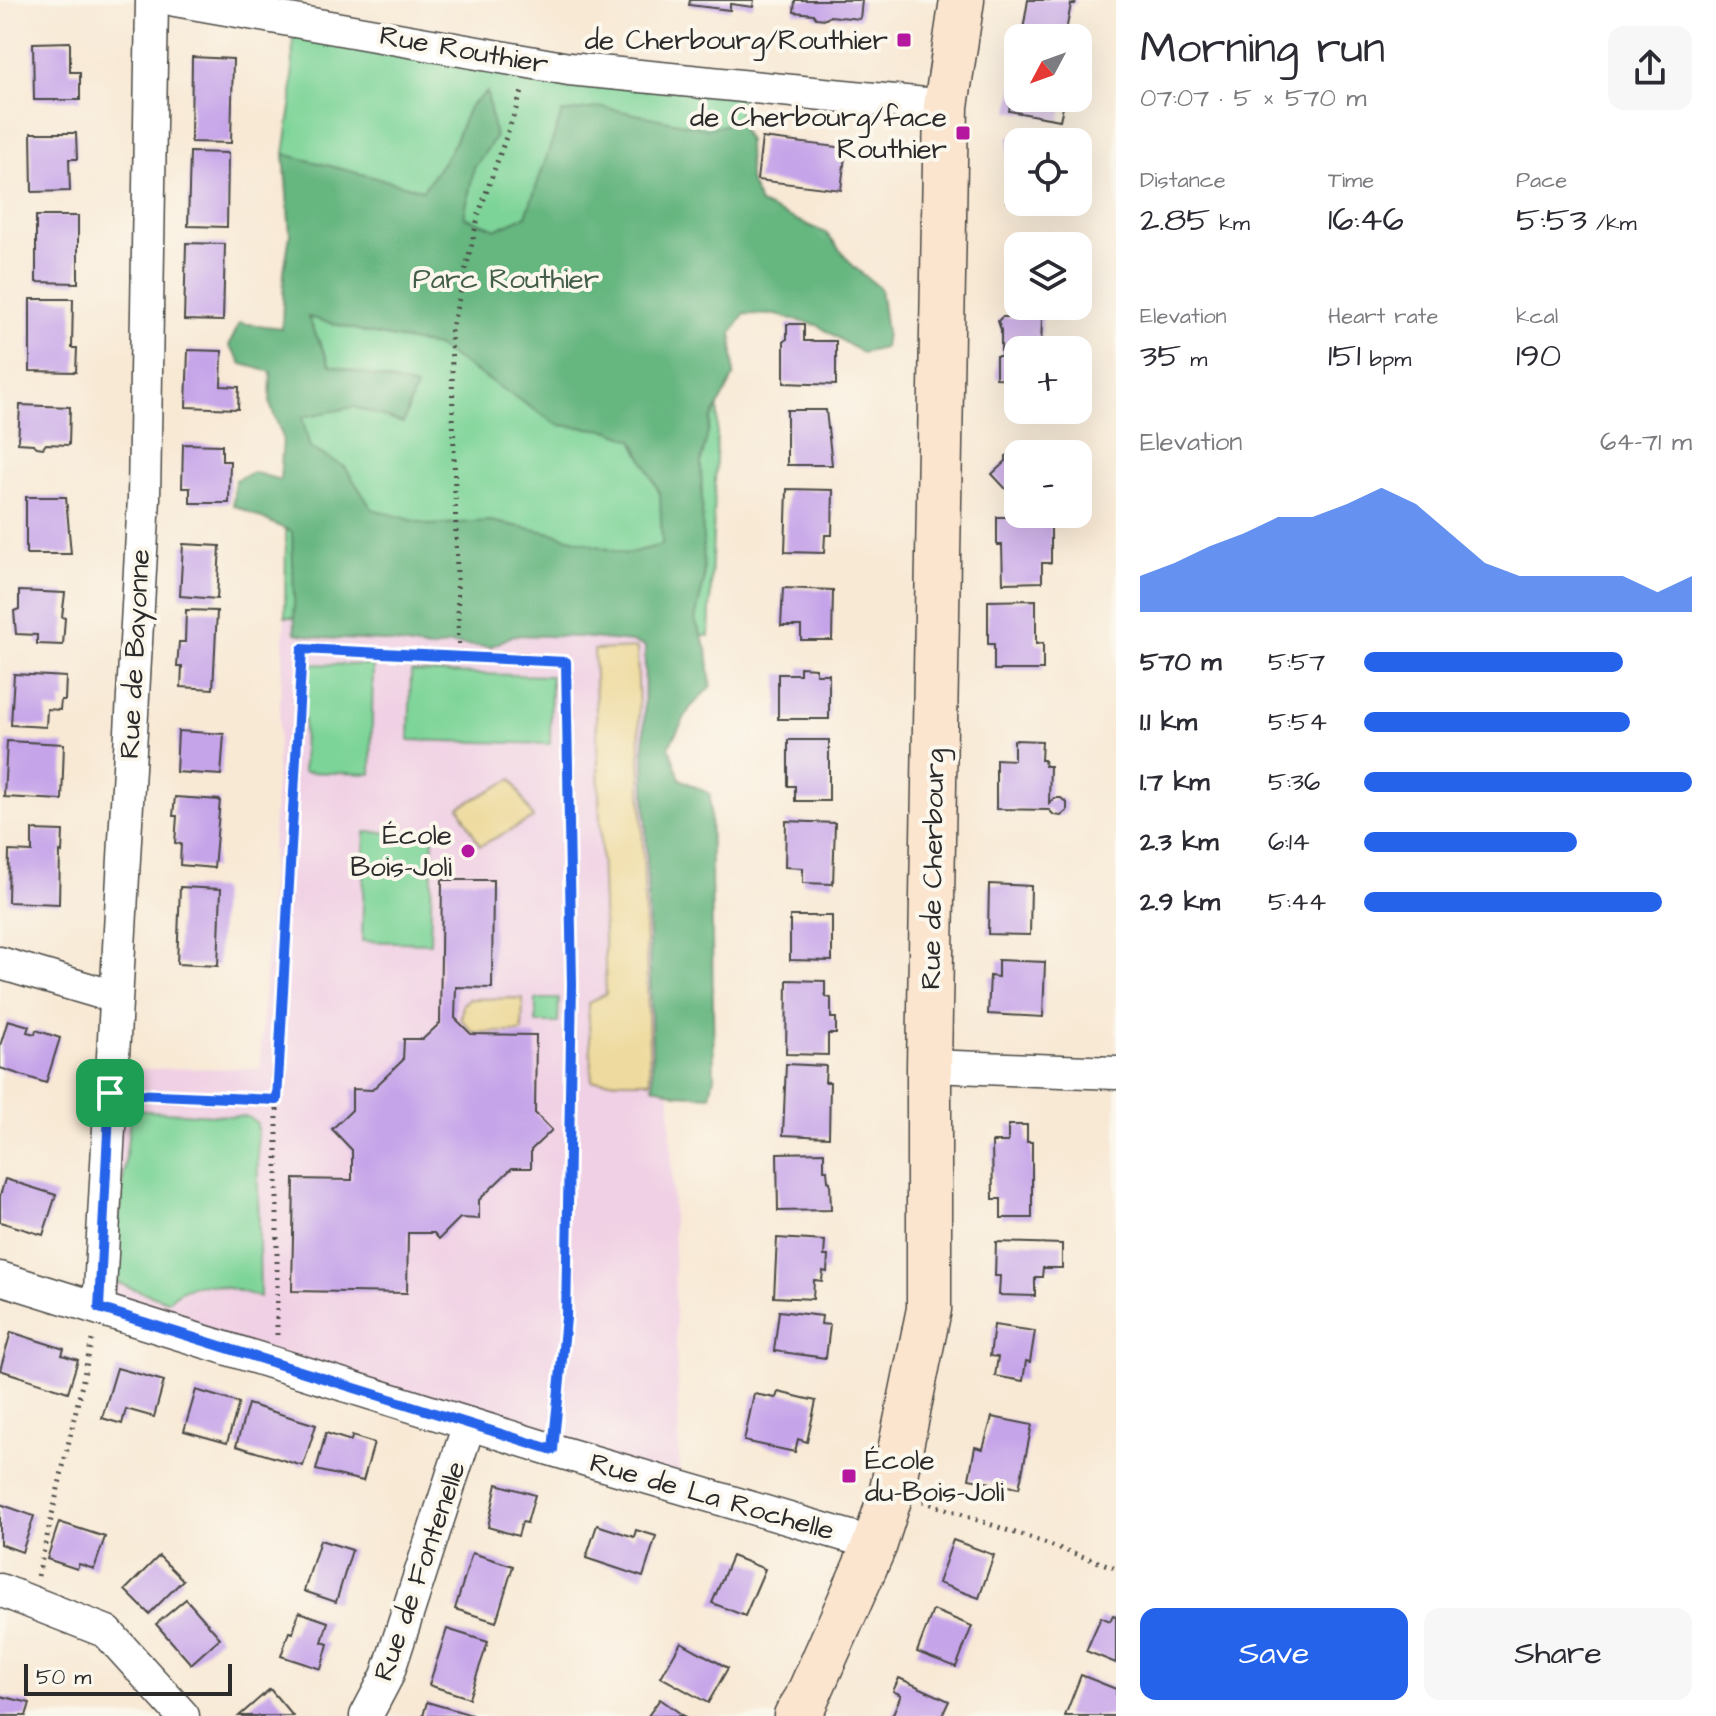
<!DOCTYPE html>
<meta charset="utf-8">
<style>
body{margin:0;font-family:"Architects Daughter",sans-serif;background:#f7f7f7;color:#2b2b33;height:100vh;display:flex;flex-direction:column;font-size:30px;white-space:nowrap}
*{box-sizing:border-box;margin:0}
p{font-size:26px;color:#7c7c81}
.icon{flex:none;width:44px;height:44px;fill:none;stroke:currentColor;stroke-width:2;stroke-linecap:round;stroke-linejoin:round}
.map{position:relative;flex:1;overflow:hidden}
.sheet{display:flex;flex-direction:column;background:#fff;width:600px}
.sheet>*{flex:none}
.needle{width:52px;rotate:229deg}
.tools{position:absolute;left:1004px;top:24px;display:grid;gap:16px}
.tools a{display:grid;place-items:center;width:88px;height:88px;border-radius:16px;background:#fff;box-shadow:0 8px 32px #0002;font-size:40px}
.scale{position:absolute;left:24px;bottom:20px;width:208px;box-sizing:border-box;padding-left:8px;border:4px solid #2b2b2b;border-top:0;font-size:22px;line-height:28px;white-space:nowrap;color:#2b2b2b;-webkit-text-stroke:6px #fbf7ec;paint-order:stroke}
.pin{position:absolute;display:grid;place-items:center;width:68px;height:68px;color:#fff;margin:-34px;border-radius:16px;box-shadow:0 4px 12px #0006}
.round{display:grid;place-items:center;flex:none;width:84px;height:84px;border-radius:16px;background:#f7f7f7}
.overview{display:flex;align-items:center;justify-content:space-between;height:136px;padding:0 24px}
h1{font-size:44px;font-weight:600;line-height:60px}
.figures{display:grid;grid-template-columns:repeat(3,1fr);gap:12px;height:136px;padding:8px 24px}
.figures div{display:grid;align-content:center}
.figures b{font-size:34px;font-weight:600}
.figures small{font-size:22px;font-weight:400}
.figures p{font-size:22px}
.chart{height:224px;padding:16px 24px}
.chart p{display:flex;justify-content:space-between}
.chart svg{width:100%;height:144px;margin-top:8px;fill:#2563eb;opacity:.7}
.action{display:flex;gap:16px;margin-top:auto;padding:16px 24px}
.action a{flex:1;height:92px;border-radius:16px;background:#2563eb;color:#fff;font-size:32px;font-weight:600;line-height:92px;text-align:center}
.action a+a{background:#f7f7f7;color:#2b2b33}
ul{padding:0 24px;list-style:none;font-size:26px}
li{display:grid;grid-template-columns:128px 96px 1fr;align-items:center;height:60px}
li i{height:20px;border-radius:10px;background:#2563eb}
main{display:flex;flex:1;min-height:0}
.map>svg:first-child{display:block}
.built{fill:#f0d0e4}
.green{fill:#7dd498;stroke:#548062;stroke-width:2}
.forest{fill:#66b680;stroke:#487056;stroke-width:2;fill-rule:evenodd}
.sand{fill:#eeda9e;stroke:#8c8264;stroke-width:2}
.building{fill:#c6a4e9}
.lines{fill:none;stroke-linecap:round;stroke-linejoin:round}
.street-casing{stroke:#4a4844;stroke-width:35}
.secondary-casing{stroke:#4a4844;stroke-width:47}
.path{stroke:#4a4844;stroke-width:5;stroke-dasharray:2 6;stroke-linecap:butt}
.street{stroke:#fff;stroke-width:32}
.secondary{stroke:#fbe5cf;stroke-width:44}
.route-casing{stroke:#fff;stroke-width:16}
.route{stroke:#2563eb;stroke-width:10}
.poi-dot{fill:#b5179e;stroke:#fbf7ec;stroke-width:3}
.labels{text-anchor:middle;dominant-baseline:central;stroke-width:8;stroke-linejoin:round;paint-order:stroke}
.poi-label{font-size:28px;fill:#2b2b2b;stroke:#fbf7ec;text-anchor:end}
.street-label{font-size:28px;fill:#2b2b2b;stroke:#fbf7ec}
.park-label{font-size:28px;fill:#445e4c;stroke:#fbf7ec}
</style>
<main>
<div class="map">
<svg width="1116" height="1716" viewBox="0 0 1116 1716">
<rect width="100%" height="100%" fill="#fbf7ec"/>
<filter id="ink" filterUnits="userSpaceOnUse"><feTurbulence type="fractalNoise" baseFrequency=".0125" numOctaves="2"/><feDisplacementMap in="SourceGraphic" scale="16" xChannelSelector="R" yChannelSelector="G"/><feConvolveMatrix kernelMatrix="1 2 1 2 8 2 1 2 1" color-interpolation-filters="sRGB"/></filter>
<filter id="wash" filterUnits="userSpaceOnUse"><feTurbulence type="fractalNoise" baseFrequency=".006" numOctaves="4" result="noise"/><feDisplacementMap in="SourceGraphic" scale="32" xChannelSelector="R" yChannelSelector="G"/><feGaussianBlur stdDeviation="1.8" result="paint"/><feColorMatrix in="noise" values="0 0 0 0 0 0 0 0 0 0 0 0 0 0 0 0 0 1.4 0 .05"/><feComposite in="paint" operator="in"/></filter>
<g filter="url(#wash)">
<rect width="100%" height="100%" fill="#f8e9d5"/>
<path class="built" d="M285,617L658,633L680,1488L99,1308L124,1069L260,1068Z"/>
<g class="green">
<path d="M293,20L742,96L738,122L729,124L709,636L285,617L291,157L284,154L292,100Z"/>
<path d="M305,664L373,665L371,774L303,772Z"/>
<path d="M411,672L551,676L550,744L409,740Z"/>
<path d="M365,832L433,834L430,943L362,941Z"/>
<path d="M536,999H559L558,1023H536Z"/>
<path d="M131,1110L248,1117L257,1123L260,1297C225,1288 197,1272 168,1301L112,1281Z"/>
</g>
<path class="forest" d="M487,92L495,138L474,168L464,217L497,229L526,216L562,113L602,107L707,129L738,122L748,141L749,179L760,204L826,233L854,267L880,288L886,332L884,348L862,353L817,325L776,315L744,314L732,333L734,376L711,419L701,462L704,581L695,620L707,649L711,686L690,708L669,746L680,779L710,794L714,1077L710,1096L676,1094L653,1086L644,749L645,646L631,642L581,637L514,635L490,647L450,644L430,649L382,641L321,638L295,633L292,532L233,505L235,480L253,472L280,480L283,438L270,404L271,372L242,364L229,346L239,323L282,328L284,271L290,235L284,154L423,190L451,150L469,107ZM308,317L369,333L436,346L558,425L607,430L633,440L660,494L662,545L625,554L552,533L490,521L429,525L372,509L345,467L310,448L302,417L354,407L403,423L416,387L330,365Z"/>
<g class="sand">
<path d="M637,648L650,1081H592L588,1003L606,994L594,650Z"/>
<path d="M512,779L533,818L480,846L459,807Z"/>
<path d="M523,998L522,1032H473L461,1019L463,1004L469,999Z"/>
</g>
<g id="blocks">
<g class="building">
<path d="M690,0H754L753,7L730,4V10L689,5Z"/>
<path d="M795,0H862L860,19L830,16L826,19L816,18L813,14L794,12Z"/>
<path d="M1028,0H1076L1075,4H1071L1065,37L1023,30Z"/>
<path d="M70,42V72H80V100H34L33,43Z"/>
<path d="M192,57L233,59L231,143L191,142Z"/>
<path d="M1014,83H1018V98H1065L1060,120L1009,111Z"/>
<path d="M31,133H76L77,159H69L70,191L32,192Z"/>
<path d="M1008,137L1052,140V142H1018V202H1006Z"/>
<path d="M762,138L846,148L841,190L757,180Z"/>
<path d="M190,152L228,153L227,227L188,226Z"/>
<path d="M36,216H78V283L36,282Z"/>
<path d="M186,243L225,244L223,321L184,320Z"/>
<path d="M30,299H73L72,348H77L76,372L30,371Z"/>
<path d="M1002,317H1042L1041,350H1018V379L996,378V356H1001V330L998,321Z"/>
<path d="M787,324H804V341H836V385L784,383V341L787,339Z"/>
<path d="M188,350L222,351L221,386L239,387L238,409L186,407Z"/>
<path d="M20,405L70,407L69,445L46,444L43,448L37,447L33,444L18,443Z"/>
<path d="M787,410H826L832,465H787Z"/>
<path d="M183,444L222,445V461H230L229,503H190V488H182Z"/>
<path d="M1015,453L1018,457V502L992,474L1006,461V456Z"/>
<path d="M787,489L833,490L832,535H825L824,553L785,552Z"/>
<path d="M26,497H66L71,554H26Z"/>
<path d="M997,517H1051V563H1042V582L1003,583L1002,545H997Z"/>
<path d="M183,544L220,546L217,599L180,596Z"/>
<path d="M783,588L833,590L832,640H801V626H781Z"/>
<path d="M19,591L65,593L62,617L65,618L63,645L37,644V635L16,634L14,611L19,609Z"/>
<path d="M1036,600V644L1043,643V670H994V644H988V601Z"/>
<path d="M186,610L217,611L213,689L181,687L182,667H177L179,642H185Z"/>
<path d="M800,667L816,668V674H829V719H778V674H800Z"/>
<path d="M14,674L66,677L65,700H61L60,710L47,709L46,727L11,725Z"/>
<path d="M178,731L224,734L221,775L176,772Z"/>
<path d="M788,740H829V801H795V786H788Z"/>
<path d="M1014,740L1042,741L1041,760H1044L1045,766H1050L1049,803L1054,798H1061L1067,803V811L1061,816L1054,815L1049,810L996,809V759L1014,760Z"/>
<path d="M7,741L64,744L62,800L4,797Z"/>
<path d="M175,797L220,800L214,868L180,865L181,844L175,843L177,816H173Z"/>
<path d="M786,821L835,823L833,884L803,883V868L785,867Z"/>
<path d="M32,830L63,831L62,853L60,852L59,904L8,902L9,851L32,852Z"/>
<path d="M442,880H493L492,988L456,987L455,1018L471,1034L536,1035L535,1113L552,1130L531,1150V1168H512L479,1200V1219L460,1218L439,1239L434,1233H408L407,1293L292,1291L294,1179L352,1180V1150L332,1129L352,1110V1089L372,1090L403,1060L404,1039H423L440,1023Z"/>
<path d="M989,884L1031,886L1030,935L988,934Z"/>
<path d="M180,887L221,889L218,966L177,964Z"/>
<path d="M790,916H832V961L790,960Z"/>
<path d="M998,960L1045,962L1043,1017L988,1014L990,976L998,977Z"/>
<path d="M787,980L825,981V997L831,998V1018H836V1034H828V1055L786,1054Z"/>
<path d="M8,1020L29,1026L27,1032L35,1034L36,1030L60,1038L46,1083L0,1068V1046Z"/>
<path d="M786,1064L826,1066L825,1082H830L829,1137L783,1135Z"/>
<path d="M1008,1125H1027V1142H1032V1218H1001V1199H993L992,1142H1008Z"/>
<path d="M824,1152V1170H827L828,1181L830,1182L831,1210L778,1211L777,1153Z"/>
<path d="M5,1179L56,1195L43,1235L0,1222V1196Z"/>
<path d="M777,1238L825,1241L824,1256H828L827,1272L823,1271L822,1281L814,1280L813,1299L774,1297Z"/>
<path d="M996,1242L1062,1244V1268H1043L1042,1277H1035V1296L999,1295L1000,1276H995Z"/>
<path d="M779,1311L822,1316L821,1324L830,1325L826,1358L774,1351Z"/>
<path d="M994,1325L1035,1331L1030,1362L1026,1361L1023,1381L995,1376L998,1357L990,1356Z"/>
<path d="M11,1332L64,1349L62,1355L78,1360L68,1392L0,1370Z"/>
<path d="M117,1368L164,1381L154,1417L126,1409L122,1424L102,1418Z"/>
<path d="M196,1390L239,1403L227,1443L184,1431Z"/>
<path d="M778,1392L816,1401L807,1442L798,1439L795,1452L744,1441L754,1394L776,1398Z"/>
<path d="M248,1404L316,1425L303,1466L236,1446Z"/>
<path d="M992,1417L1032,1425L1019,1488L969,1479L975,1447L983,1449Z"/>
<path d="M326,1433L351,1441L352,1436L374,1443L363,1481L316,1470Z"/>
<path d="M497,1484L535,1495L527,1523L522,1522L518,1536L488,1527Z"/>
<path d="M0,1504L34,1516L22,1552L0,1544Z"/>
<path d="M59,1522L105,1537L94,1569L79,1564L77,1569L47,1559Z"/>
<path d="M597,1525L634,1537L636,1530L656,1536L643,1577L586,1558Z"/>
<path d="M320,1540L352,1550L336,1602L304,1591Z"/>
<path d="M953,1540L994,1555L979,1598L938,1583Z"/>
<path d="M472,1553L513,1566L496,1622L455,1609Z"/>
<path d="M159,1556L183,1580L149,1614L125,1590Z"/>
<path d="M732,1556L765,1569L745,1616L712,1603Z"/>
<path d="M186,1599L220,1638L191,1664L156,1624Z"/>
<path d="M933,1610L972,1626L956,1667L917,1652Z"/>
<path d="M299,1612L328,1622L322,1642L328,1644L321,1669L281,1656L289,1632L293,1633Z"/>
<path d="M1113,1615L1116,1616V1663L1086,1651L1101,1617L1110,1621Z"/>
<path d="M447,1629L488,1642L469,1698L429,1685Z"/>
<path d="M681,1642L728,1668L708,1703L661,1677Z"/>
<path d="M1081,1675L1116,1689V1716H1065Z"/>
<path d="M899,1678L949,1701L942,1716H892L901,1695L893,1691Z"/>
<path d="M270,1689L293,1716H239Z"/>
<path d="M0,1696L30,1703L26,1716H0Z"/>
<path d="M660,1699L684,1716H648Z"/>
<path d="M427,1702L472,1715V1716H423Z"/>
</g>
</g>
</g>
<g filter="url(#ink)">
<use href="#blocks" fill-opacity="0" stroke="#4a4844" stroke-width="2"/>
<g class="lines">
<defs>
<g id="street">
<path d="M175,0L569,69L946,106"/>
<path d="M0,963L115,997"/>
<path d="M929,1066L1116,1073"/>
<path d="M0,1278L553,1450L875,1544"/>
<path d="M99,1308L144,498L152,0"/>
<path d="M0,1590L107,1632L183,1716"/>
<path d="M366,1716L387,1676L469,1424"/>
</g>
<path id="secondary" d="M796,1716L806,1700L875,1544L892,1490L929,1309V1066L946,106L962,0"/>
</defs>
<use href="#street" class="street-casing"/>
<use href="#secondary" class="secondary-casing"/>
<g class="path">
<path d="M460,656L566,662C571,915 580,1169 556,1421"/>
<path d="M138,1094L277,1100L302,649L459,656L451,332L479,213L523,89"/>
<path d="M277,1335V1100"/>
<path d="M923,1501L1116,1568"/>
<path d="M38,1576L93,1336"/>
</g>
<use href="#street" class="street"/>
<use href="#secondary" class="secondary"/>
</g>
</g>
<g class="lines" filter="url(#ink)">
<defs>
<path id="route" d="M302,649L566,662L572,984L566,1318L553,1450L99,1308L110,1093L277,1100Z"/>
</defs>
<use href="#route" class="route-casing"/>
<use href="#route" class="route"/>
</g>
<g class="poi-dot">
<rect x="896" y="32" width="16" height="16" rx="4"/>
<rect x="955" y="125" width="16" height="16" rx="4"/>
<circle cx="468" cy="851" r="8"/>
<rect x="841" y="1468" width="16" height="16" rx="4"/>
</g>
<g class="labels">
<g class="poi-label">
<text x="888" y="40">de Cherbourg/Routhier</text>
<text x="947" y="117">de Cherbourg/face<tspan x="947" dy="32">Routhier</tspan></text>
<text x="452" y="835">École<tspan x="452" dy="32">Bois-Joli</tspan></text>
<text x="865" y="1460" text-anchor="start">École<tspan x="865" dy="32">du-Bois-Joli</tspan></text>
</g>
<g class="street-label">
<text transform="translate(464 50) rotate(10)">Rue Routhier</text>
<text transform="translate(135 654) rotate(-87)">Rue de Bayonne</text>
<text transform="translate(933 869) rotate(-89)">Rue de Cherbourg</text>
<text transform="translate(712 1497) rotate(16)">Rue de La Rochelle</text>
<text transform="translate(420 1571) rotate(-71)">Rue de Fontenelle</text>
</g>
<g class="park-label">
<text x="506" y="279">Parc Routhier</text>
</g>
</g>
</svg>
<div class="tools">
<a><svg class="needle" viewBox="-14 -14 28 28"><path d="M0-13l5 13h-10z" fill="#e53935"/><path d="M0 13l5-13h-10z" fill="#7c7c81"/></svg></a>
<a><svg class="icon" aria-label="locate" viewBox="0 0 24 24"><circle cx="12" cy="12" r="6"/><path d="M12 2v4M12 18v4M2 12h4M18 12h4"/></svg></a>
<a><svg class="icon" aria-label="layers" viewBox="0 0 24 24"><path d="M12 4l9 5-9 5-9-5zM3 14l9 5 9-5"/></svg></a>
<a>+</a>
<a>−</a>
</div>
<div class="scale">50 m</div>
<div class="pin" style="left:110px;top:1093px;background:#1e9e55"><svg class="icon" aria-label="arrive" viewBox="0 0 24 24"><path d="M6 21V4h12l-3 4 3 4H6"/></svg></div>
</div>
<section class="sheet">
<div class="overview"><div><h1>Morning run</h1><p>07:07 · 5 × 570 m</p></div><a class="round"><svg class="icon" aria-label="share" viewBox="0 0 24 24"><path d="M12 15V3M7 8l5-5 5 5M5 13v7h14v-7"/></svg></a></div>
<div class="figures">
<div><p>Distance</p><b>2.85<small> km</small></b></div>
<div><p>Time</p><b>16:46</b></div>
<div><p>Pace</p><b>5:53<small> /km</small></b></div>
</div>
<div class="figures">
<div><p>Elevation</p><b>35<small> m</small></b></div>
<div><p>Heart rate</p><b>151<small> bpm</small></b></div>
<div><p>kcal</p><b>190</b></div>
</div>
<div class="chart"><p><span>Elevation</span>64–71 m</p>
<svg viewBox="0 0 160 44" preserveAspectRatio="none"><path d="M0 44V33L10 29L20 24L30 20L40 15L50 15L60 11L70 6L80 11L90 20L100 29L110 33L120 33L130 33L140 33L150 38L160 33V44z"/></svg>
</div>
<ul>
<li><b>570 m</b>5:57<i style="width:79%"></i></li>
<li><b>1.1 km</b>5:54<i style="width:81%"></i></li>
<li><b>1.7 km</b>5:36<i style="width:100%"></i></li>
<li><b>2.3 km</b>6:14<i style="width:65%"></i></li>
<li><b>2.9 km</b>5:44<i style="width:91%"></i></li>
</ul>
<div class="action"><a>Save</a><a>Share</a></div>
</section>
</main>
